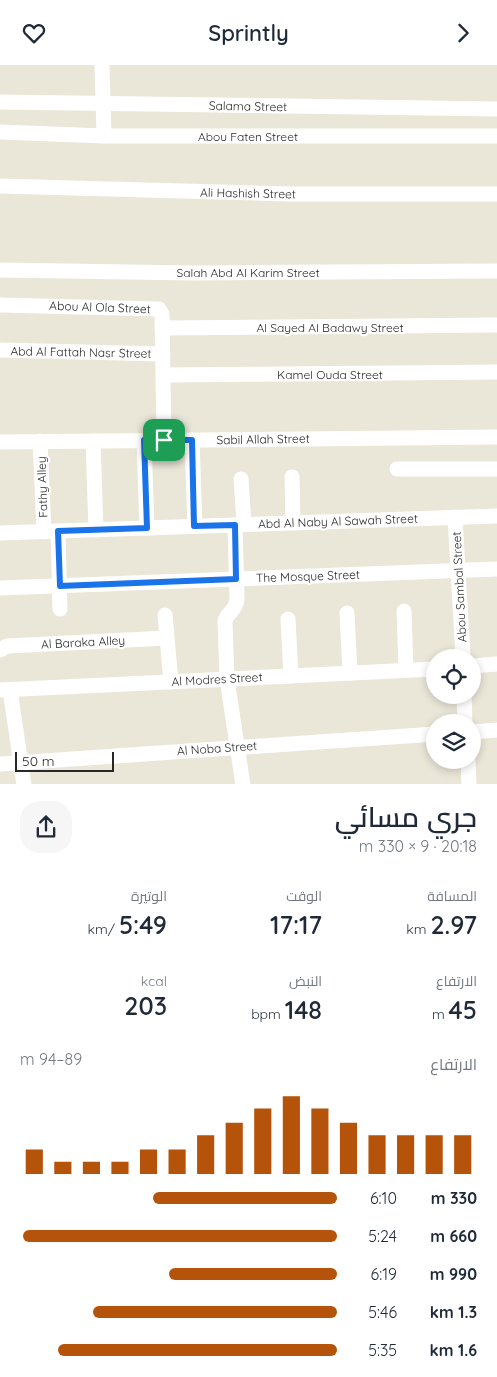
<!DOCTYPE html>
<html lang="ar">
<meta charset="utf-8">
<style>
body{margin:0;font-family:Quicksand,Cairo,sans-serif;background:#f6f6f7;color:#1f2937;direction:rtl;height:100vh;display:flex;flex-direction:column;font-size:19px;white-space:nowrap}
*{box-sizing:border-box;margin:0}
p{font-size:16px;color:#747a83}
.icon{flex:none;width:28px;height:28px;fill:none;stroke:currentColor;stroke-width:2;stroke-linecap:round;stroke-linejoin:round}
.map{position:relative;height:719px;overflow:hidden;direction:ltr}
.side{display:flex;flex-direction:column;background:#fff;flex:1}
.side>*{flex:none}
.fabs{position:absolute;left:426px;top:584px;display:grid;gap:10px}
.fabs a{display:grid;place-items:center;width:55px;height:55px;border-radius:50%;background:#fff;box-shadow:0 2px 8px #0003;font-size:25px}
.scale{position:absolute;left:15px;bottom:12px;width:99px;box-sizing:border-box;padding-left:5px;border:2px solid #272727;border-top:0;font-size:14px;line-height:18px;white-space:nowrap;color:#272727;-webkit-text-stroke:4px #fff;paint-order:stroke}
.pin{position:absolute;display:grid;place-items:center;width:42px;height:42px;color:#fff;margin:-21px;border-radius:10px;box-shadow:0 2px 8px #0006}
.round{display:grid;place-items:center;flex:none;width:52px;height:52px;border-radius:20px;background:#f6f6f7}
.overview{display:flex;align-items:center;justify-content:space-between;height:85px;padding:0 20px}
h1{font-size:28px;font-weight:600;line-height:38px}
.metrics{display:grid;grid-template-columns:repeat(3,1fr);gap:8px;height:85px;padding:5px 20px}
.metrics div{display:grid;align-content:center}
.metrics b{font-size:25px;font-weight:600}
.metrics small{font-size:14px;font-weight:400}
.metrics p{font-size:14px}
.chart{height:140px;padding:10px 20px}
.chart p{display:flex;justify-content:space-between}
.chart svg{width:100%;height:90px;margin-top:5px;stroke:#b45309;stroke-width:6}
ul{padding:0 20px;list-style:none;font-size:16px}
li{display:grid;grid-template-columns:80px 60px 1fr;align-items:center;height:38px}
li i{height:12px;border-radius:6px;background:#b45309}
header{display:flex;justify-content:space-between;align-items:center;height:65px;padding:0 20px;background:#fff;font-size:22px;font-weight:600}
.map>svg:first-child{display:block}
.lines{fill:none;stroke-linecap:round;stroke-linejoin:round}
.minor{stroke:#fff;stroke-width:15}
.route-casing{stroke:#fff;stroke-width:10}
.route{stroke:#1a73e8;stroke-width:6}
.labels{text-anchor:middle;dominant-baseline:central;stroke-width:4.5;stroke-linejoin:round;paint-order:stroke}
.street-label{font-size:12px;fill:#272727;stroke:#fff}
</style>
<header><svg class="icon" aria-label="forward" viewBox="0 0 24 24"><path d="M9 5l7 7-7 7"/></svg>Sprintly<svg class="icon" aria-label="heart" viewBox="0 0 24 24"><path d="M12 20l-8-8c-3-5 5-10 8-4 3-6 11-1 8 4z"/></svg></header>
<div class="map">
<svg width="497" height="720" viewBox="0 0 497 720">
<rect width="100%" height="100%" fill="#eae6d8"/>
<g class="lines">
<g class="minor">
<path d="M102,0L104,71"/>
<path d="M0,37L497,44"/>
<path d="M0,67L104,71H497"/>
<path d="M0,121L288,129H497"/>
<path d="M0,205L193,208L497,206"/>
<path d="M0,240L159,244L162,249L164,375"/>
<path d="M162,263L497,260"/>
<path d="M0,285L163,289"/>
<path d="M163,310L497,307"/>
<path d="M144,375L147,463"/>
<path d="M192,375L195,461"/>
<path d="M40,376L44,467"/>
<path d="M93,376L96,465"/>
<path d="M0,377L497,372"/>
<path d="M397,404H497"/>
<path d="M292,412L293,458"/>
<path d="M241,414L244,459"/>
<path d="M455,452L463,592"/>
<path d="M235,460L237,535C235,547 228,546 225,556L227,614L243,720"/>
<path d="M58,466L60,544"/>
<path d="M0,468L497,451"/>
<path d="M0,523L497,504"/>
<path d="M404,546L406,605"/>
<path d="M347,548L350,608"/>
<path d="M165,550L171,617"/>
<path d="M288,554L291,611"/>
<path d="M0,585L7,581L167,573"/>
<path d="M472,601L497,599"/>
<path d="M0,625L435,604"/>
<path d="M10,625L24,720"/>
<path d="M464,630L465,658"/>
<path d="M472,667L497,665"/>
<path d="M468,695L469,720"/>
<path d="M0,699L435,669"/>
</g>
</g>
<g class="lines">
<defs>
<path id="route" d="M144,375H192L194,461L235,460L236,514L60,521L58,466L147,463Z"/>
</defs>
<use href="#route" class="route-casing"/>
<use href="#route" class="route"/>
</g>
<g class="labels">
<g class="street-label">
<text transform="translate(248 41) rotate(1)">Salama Street</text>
<text x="248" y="71">Abou Faten Street</text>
<text transform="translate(248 128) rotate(1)">Ali Hashish Street</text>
<text x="248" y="207">Salah Abd Al Karim Street</text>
<text transform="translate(100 242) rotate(2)">Abou Al Ola Street</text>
<text x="330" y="262">Al Sayed Al Badawy Street</text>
<text transform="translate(81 287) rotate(1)">Abd Al Fattah Nasr Street</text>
<text x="330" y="309">Kamel Ouda Street</text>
<text transform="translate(263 374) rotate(-1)">Sabil Allah Street</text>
<text transform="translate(42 422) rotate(-92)">Fathy Alley</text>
<text transform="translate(338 456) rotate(-2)">Abd Al Naby Al Sawah Street</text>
<text transform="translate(308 511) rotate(-2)">The Mosque Street</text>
<text transform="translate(459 522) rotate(-93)">Abou Sambal Street</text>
<text transform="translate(83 577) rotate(-3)">Al Baraka Alley</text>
<text transform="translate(217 614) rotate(-3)">Al Modres Street</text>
<text transform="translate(217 683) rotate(-4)">Al Noba Street</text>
</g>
</g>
</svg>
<div class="fabs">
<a><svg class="icon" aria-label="locate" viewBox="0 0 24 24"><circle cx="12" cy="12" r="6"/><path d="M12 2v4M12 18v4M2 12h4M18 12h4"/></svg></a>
<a><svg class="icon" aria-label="layers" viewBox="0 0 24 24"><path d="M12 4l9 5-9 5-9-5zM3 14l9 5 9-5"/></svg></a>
</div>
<div class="scale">50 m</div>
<div class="pin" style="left:164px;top:375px;background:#1e9e55"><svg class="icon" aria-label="arrive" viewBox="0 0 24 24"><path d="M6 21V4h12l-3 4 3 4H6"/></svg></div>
</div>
<section class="side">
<div class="overview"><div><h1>جري مسائي</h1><p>20:18 · 9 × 330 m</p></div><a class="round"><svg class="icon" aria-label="share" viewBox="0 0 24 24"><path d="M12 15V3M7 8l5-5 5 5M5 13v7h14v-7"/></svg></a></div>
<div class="metrics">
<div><p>المسافة</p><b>2.97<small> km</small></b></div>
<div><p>الوقت</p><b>17:17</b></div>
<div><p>الوتيرة</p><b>5:49<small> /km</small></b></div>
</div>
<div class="metrics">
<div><p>الارتفاع</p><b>45<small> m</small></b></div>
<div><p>النبض</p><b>148<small> bpm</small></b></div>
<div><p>kcal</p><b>203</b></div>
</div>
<div class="chart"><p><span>الارتفاع</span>89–94 m</p>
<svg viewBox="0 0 160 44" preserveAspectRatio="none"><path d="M5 44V32M15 44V38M25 44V38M35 44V38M45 44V32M55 44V32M65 44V25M75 44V19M85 44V12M95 44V6M105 44V12M115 44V19M125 44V25M135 44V25M145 44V25M155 44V25"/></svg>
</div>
<ul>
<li><b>330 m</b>6:10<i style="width:58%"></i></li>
<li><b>660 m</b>5:24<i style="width:99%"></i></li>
<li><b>990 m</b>6:19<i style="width:53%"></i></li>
<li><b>1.3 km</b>5:46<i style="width:77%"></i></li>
<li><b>1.6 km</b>5:35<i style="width:88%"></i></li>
</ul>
</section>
